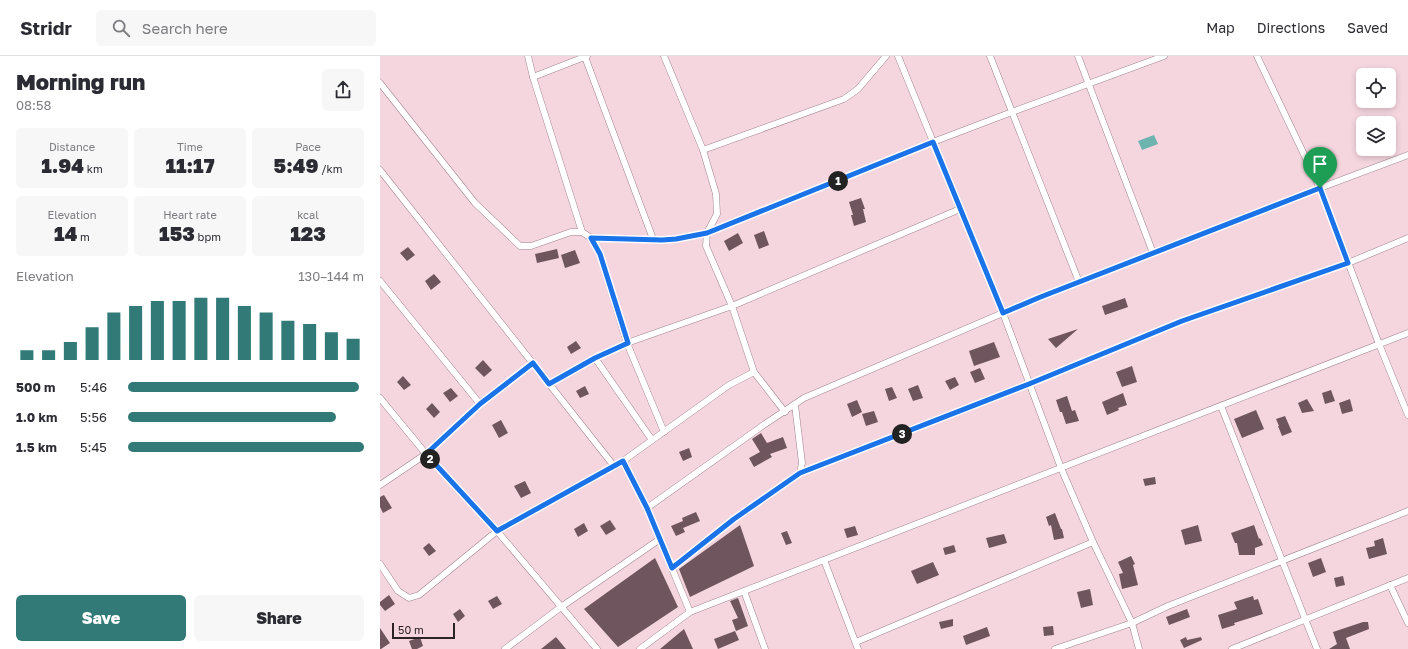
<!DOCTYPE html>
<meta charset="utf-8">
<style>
body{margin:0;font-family:"Golos Text",sans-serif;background:#f7f7f7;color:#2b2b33;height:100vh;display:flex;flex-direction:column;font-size:15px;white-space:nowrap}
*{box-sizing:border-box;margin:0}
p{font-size:13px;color:#7c7c81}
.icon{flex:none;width:22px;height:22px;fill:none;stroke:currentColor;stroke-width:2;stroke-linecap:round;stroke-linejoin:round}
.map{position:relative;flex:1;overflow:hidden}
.drawer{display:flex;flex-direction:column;background:#fff;width:380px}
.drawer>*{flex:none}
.buttons{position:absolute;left:976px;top:12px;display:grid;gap:8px}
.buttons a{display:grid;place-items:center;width:40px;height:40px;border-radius:6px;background:#fff;box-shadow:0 2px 6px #0003;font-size:20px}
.scale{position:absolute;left:12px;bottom:10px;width:63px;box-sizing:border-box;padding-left:4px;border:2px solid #2d2225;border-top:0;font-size:11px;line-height:14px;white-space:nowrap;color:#2d2225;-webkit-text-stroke:3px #f5d6df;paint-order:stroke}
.pin{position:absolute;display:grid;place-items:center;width:34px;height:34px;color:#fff;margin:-41px -17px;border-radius:50% 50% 50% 0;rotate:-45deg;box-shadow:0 0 4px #0007}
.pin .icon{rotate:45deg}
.km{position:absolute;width:20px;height:20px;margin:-10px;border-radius:50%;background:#222;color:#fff;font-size:11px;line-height:20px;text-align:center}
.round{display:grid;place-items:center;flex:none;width:42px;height:42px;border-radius:6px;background:#f7f7f7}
.headline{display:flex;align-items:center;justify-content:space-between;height:68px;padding:0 16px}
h1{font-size:22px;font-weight:800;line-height:30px}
.metrics{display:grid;grid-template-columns:repeat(3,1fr);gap:6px;height:68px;padding:4px 16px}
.metrics div{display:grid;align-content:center;border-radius:6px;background:#f7f7f7;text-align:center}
.metrics b{font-size:20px;font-weight:800}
.metrics small{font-size:11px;font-weight:400}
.metrics p{font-size:11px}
.chart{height:112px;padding:8px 16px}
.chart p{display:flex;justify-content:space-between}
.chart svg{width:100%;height:72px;margin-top:4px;stroke:#317a77;stroke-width:6}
.primary-button{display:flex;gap:8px;margin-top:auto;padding:8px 16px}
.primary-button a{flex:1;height:46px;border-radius:6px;background:#317a77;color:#fff;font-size:16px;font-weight:800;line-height:46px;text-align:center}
.primary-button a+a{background:#f7f7f7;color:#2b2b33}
ul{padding:0 16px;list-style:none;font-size:13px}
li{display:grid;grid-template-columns:64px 48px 1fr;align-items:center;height:30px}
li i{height:10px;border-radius:5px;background:#317a77}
header{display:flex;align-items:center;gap:24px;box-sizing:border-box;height:56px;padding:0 20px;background:#fff;border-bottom:1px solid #e1e1e2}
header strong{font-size:19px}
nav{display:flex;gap:22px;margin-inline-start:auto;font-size:14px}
.search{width:280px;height:36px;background:#f7f7f7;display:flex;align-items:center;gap:10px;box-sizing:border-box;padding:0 14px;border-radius:6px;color:#7c7c81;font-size:15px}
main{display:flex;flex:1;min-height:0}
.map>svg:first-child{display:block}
.water{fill:#6db3af}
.building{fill:#6f565e}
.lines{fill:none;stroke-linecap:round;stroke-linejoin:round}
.street-casing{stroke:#a0848d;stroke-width:7}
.street{stroke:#fff;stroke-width:6}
.route-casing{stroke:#fff;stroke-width:8}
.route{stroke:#1a73e8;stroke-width:5}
</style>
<header>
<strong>Stridr</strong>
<div class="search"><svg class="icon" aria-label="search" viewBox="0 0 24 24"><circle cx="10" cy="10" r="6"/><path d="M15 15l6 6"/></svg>Search here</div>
<nav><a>Map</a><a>Directions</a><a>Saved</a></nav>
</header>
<main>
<section class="drawer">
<div class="headline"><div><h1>Morning run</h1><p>08:58</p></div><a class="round"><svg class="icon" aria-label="share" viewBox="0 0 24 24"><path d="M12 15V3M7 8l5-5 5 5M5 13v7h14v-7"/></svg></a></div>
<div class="metrics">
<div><p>Distance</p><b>1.94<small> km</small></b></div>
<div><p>Time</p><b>11:17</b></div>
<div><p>Pace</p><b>5:49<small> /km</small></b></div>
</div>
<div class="metrics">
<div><p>Elevation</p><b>14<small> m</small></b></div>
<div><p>Heart rate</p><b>153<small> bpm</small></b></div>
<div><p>kcal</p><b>123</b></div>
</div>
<div class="chart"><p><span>Elevation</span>130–144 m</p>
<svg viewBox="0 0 160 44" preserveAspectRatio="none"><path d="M5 44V38M15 44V38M25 44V33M35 44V24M45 44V15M55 44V11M65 44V8M75 44V8M85 44V6M95 44V6M105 44V11M115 44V15M125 44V20M135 44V22M145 44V27M155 44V31"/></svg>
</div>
<ul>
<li><b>500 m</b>5:46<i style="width:98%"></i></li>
<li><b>1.0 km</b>5:56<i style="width:88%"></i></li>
<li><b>1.5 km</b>5:45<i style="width:100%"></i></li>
</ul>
<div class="primary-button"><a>Save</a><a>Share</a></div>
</section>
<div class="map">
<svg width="1028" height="593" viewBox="0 0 1028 593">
<rect width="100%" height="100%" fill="#f5d6df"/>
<path class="water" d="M774,79L778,88L762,94L758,85Z"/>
<g class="building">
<path d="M481,142L485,153H483L486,166L474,170L471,159H473L469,146Z"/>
<path d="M384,175L389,189L379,193L374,179Z"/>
<path d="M358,177L363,187L349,195L344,185Z"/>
<path d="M28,191L35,199L27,205L20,197Z"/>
<path d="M177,193L179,202L157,207L155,198Z"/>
<path d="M195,194L200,207L185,212L181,199Z"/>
<path d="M54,218L61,226L51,234L45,225Z"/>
<path d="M745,242L748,251L725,259L722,250Z"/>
<path d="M698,273L676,292L668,283Z"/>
<path d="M196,285L201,292L191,298L187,291Z"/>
<path d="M614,286L620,301L594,310L589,295Z"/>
<path d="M103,304L112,314L104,321L95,312Z"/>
<path d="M752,310L757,326L742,331L736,316Z"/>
<path d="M600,312L605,323L595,327L590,316Z"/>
<path d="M23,320L31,329L24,334L17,326Z"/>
<path d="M575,321L579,329L570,334L565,325Z"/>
<path d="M538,329L543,342L533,345L528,333Z"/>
<path d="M205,330L209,338L200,342L196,335Z"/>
<path d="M512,331L517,342L509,345L505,333Z"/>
<path d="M71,332L78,340L70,346L63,337Z"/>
<path d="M951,334L955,345L945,348L942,337Z"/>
<path d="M743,337L747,349L738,352L739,354L727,359L722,346Z"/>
<path d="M687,340L692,355L695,354L699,365L686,368L682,356H680L676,344Z"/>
<path d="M927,343L934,355L922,357L918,347Z"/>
<path d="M970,343L973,355L962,358L959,347Z"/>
<path d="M477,344L482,356L472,361L467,348Z"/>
<path d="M52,347L60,356L54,362L46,353Z"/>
<path d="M876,354L884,373L862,382L854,363Z"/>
<path d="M494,355L498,366L486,370L482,358Z"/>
<path d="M905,360L912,376L902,380L898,370H899L896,363Z"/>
<path d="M121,364L128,377L119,382L112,369Z"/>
<path d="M381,377L387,387L403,381L407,392L390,398L392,401L374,411L369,402L380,396L372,383Z"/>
<path d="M309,392L312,401L303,405L299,396Z"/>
<path d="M775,421L776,428L765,430L763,423Z"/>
<path d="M145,425L151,437L141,442L134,430Z"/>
<path d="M4,439L12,452L3,457L0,451V441Z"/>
<path d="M316,456L320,465L303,472L305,476L296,480L291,470L303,465L302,462Z"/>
<path d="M675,457L681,473H682L684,482L674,484L671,469L669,470L666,461Z"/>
<path d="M230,464L236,473L226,479L220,470Z"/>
<path d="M204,467L208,475L198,481L194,473Z"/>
<path d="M360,469L374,510L310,541L299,513Z"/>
<path d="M818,469L822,485L805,489L801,474Z"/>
<path d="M874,469L879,483L880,482L883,489L875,492V499H859L857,487H855L851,477Z"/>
<path d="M475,470L478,479L467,482L464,473Z"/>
<path d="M407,475L412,487L406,489L401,477Z"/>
<path d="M624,478L627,487L609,492L606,482Z"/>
<path d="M1003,482L1007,498L989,503L986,492L995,490L994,485Z"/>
<path d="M49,487L56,495L49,500L43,492Z"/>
<path d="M574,489L576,496L565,499L563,492Z"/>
<path d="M751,500L755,508L753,509L758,529L742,533L739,518L743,517L738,506Z"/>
<path d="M275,502L298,551L238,591L204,553Z"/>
<path d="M941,502L946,516L933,521L928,507Z"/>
<path d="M553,506L559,519L537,528L531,515Z"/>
<path d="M963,520L965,529L956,531L954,522Z"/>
<path d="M710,533L713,549L701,552L697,536Z"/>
<path d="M9,539L15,548L5,555L0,549V546Z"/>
<path d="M117,540L122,548L113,553L108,545Z"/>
<path d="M873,540L874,544L878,543L883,558L854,567L855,569L842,573L838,559L857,553L854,546Z"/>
<path d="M358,542L368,570L356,575L352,564L358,562L350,545Z"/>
<path d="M80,553L85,560L78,566L73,558Z"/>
<path d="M807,553L810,561L789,569L786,561Z"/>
<path d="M573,563V570L561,573L559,566Z"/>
<path d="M983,566H988L989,573L966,582L970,593H949L957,588L953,576Z"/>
<path d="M673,570L674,579L664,580L663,571Z"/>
<path d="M607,571L610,580L586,589L583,580Z"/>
<path d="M0,572L10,587L1,593H0Z"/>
<path d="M304,573L313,593H280Z"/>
<path d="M355,575L359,584L338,593L334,583Z"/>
<path d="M40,581L43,590L37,593H32L29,585Z"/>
<path d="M176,581L186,593H161Z"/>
<path d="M806,581L807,584L821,581L822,584L804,592L800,584Z"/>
</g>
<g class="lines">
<defs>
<g id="street">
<path d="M148,0L153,21L202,176"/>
<path d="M284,0L323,94L336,138L337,158L327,177L326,190L352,250L374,316L405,356"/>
<path d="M518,0L623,257L681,412L713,486L752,567L759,593"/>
<path d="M610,0L699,226"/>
<path d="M698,0L773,197"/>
<path d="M205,1L273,183"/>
<path d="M153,21L207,0"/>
<path d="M0,27L95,147L140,190H151L191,176H202L211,182L220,198L247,287L284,376"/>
<path d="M323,94L464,43L478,33L506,0"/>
<path d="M1028,99L940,132L999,288L1028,359"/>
<path d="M0,114L234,410"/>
<path d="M211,182L282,184L297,183L327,177L553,86L632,56L784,0"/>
<path d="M0,225L100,348"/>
<path d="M215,302L272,384"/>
<path d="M169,328L215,302L247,287L352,250L580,153"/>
<path d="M0,342L46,398L117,475L217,593"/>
<path d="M841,350L937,593"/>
<path d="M243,405L267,452L310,556"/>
<path d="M420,417L649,328L802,265L968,207L1028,182"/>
<path d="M0,429L46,398L100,348L153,307"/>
<path d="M267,452L385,368L424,342L658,242L940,132L877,0"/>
<path d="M444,504L478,593"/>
<path d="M0,508L18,535L29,542L39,539L117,475L243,405L349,329L374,316"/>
<path d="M292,512L354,463L420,417L422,407L415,349"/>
<path d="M1010,529L1028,567"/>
<path d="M364,535L385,593"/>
<path d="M476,586L713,486"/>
<path d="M125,593L181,551L280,483"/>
<path d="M260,593L310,556L1028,277"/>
<path d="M675,593L752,567L788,550L1028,455"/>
<path d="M852,593L1028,522"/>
</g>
</defs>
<use href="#street" class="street-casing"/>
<use href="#street" class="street"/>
</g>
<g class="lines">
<defs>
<path id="route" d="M553,86L623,257L658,242L940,132L968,207L802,265L649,328L420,417L354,463L292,512L267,452L243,405L117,475L46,398L100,348L153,307L169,328L215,302L248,287L220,198L211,182L282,184L296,183L327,177Z"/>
</defs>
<use href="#route" class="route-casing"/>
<use href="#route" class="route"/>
</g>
</svg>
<div class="buttons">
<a><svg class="icon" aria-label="locate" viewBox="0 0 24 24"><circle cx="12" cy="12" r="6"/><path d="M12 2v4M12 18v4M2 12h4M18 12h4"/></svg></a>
<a><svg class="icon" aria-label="layers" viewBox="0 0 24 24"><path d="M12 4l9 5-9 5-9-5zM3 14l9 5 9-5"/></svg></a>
</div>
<div class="scale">50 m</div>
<div class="pin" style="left:940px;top:132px;background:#1e9e55"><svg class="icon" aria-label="arrive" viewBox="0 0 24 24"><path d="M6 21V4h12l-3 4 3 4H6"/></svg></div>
<b class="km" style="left:458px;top:125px">1</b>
<b class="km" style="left:50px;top:403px">2</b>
<b class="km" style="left:522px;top:378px">3</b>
</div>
</main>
